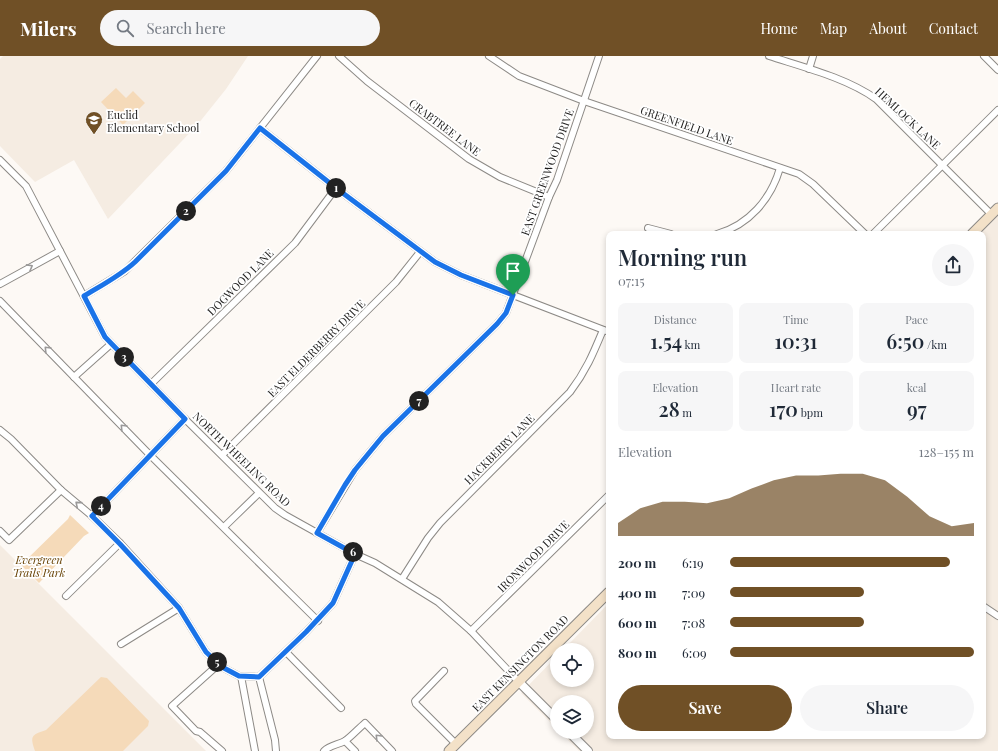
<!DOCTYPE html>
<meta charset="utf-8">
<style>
body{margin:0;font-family:"Playfair Display",serif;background:#f6f6f7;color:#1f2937;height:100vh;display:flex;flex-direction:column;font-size:15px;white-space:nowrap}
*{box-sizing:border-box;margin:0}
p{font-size:13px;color:#747a83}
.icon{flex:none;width:22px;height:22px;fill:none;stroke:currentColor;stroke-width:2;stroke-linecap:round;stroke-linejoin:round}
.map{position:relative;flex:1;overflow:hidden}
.details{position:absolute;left:606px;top:175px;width:380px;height:508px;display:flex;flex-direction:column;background:#fff;border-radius:8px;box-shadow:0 2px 6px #0003}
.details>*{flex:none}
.tools{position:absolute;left:550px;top:587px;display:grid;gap:8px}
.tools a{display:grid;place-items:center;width:44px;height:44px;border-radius:50%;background:#fff;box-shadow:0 2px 6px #0003;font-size:20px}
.pin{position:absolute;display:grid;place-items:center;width:34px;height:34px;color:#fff;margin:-41px -17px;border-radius:50% 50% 50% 0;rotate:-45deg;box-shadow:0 0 4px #0007}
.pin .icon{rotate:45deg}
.km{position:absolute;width:20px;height:20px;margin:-10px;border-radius:50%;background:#222;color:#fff;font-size:11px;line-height:20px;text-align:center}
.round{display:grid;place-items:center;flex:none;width:42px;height:42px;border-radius:21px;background:#f6f6f7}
.overview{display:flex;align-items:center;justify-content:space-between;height:68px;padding:0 12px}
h1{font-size:22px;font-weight:600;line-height:30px}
.metrics{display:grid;grid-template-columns:repeat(3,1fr);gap:6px;height:68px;padding:4px 12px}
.metrics div{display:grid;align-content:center;border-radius:8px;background:#f6f6f7;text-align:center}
.metrics b{font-size:20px;font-weight:600}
.metrics small{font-size:11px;font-weight:400}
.metrics p{font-size:11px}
.chart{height:112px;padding:8px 12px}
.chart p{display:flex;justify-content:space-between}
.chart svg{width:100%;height:72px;margin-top:4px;fill:#705026;opacity:.7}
.primary-button{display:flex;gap:8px;margin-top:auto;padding:8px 12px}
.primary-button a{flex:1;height:46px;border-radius:24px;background:#705026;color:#fff;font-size:16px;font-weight:600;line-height:46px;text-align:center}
.primary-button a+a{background:#f6f6f7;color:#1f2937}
ul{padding:0 12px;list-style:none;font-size:13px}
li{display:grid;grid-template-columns:64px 48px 1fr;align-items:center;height:30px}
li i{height:10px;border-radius:5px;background:#705026}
header{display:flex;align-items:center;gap:24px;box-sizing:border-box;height:56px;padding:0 20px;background:#705026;color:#fff}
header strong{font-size:19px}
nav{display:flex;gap:22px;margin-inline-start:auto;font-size:14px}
.search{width:280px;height:36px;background:#f6f6f7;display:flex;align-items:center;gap:10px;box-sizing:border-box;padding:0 14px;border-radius:22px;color:#747a83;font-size:15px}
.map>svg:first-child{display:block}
.built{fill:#f5ece2}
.green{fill:#f5dab9}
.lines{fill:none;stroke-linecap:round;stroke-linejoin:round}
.minor-casing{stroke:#8d8a86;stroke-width:8}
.tertiary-casing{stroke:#8d8a86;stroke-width:10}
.secondary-casing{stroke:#8d8a86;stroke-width:11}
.minor{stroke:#fff;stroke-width:6}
.tertiary{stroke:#fff;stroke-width:8}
.secondary{stroke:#f3e1c8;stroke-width:9}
.oneway{stroke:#9a9999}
.route-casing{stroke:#fff;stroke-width:8}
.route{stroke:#1a73e8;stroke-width:5}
.labels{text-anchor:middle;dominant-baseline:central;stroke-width:3.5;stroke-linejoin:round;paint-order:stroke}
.poi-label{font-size:11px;fill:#1e1d1c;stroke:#fff;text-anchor:start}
.street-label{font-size:11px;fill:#1e1d1c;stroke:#fff}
.park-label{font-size:11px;font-style:italic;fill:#664002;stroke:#fff}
</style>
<header>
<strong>Milers</strong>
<div class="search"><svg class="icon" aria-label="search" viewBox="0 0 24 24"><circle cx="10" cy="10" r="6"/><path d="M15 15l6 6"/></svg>Search here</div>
<nav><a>Home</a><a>Map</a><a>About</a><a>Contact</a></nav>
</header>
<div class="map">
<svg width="998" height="695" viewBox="0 0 998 695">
<rect width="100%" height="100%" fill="#fdf9f5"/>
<g class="built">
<path d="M3,0H248L226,33L198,68L108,163L74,104L35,126L0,90V3Z"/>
<path d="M998,157V695H579L560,676H587V646H557V673L521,637L557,600V624H587V594H563L609,547V680H983V178H977Z"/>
<path d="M0,489L206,695H0Z"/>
</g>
<g class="green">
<path d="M116,32L126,42L133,35L145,47L123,69L101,46Z"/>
<path d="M70,459L89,477L84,480L39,527L21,509L68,463Z"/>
<path d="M101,621L107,622L149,665L148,670L123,695H35C30,680 31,679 46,674Z"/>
</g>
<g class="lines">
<defs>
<g id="minor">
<path d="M339,0L367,25L469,103L500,121L549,141"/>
<path d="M489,0L519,20L584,45L799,118L813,128L865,178"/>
<path d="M769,0C803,11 847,22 876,43L992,159"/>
<path d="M984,0L998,14"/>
<path d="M809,13L813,0"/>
<path d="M260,72L336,132L435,206L461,219L609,276"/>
<path d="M0,104L26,130L105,281L185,363L275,452L285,459L355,498L375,507L438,546L471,575L518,625"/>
<path d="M648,172L671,178"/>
<path d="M717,178C749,169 771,143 780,112"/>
<path d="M873,178L998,54"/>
<path d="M0,228L60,195"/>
<path d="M84,240L125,215L226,115L317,0"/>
<path d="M0,245L150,399L318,565"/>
<path d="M74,321L111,288"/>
<path d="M151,328L295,187L336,132"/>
<path d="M0,374L11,383L61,434L92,460L120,487L179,552L206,596L222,611L239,620L259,621L306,576L333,547L355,498"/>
<path d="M222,399L396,226L420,196"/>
<path d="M92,460L185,363"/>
<path d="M224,471L259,437"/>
<path d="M0,475L9,484L61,434"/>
<path d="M317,477L355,414L383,380L497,268L506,257L549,141L557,124L599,0"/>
<path d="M402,523L428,482L440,467L570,336C586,315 593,298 603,274"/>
<path d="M66,540L120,487"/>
<path d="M983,550L998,560"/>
<path d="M471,575L609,439"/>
<path d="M121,588L179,552"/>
<path d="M286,596L341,652"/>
<path d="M219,608L172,650L196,675L200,676L222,695"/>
<path d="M444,615L415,645L416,648L456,688"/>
<path d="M241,620L255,695"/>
<path d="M259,621L275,684L276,695"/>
<path d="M345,685L355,695"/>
<path d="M324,695C330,689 337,689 345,685C352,680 358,673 365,667L392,695"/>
</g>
<g id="tertiary">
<path d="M518,625L557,664"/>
<path d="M569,676L588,695"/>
</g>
<g id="secondary">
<path d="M972,178L998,152"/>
<path d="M449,695L609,536"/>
</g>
</defs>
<use href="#minor" class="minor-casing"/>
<use href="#tertiary" class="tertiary-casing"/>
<use href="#secondary" class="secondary-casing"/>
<use href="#minor" class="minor"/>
<use href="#tertiary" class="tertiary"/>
<use href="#secondary" class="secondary"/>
</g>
<defs><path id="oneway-chevron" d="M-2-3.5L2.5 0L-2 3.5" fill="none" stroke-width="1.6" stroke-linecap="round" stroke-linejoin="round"/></defs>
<g class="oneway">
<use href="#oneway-chevron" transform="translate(30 211) rotate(-29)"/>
<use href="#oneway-chevron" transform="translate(47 293) rotate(-134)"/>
<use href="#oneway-chevron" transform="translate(123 371) rotate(-134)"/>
<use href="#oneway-chevron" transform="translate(78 448) rotate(-140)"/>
<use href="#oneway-chevron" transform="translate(378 681) rotate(-134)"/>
</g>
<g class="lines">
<defs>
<path id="route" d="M260,72L336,132L435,206L461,219L513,239L506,257L497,268L383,380L355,414L345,429L317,477L355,498L333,547L306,576L259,621L239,620L222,611L206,596L179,552L120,488L92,460L185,363L105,281L84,240C102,229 120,220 135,206L226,115Z"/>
</defs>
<use href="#route" class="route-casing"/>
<use href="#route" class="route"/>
</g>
<defs>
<symbol id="school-pin" viewBox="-11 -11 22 30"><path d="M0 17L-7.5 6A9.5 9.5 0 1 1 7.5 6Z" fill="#705026" stroke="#fff"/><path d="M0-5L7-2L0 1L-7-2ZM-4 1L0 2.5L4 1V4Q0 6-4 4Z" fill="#fff"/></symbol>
</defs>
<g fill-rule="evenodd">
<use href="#school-pin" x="84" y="54" width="20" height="27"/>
</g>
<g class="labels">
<g class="poi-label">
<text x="107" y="58">Euclid<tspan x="107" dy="13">Elementary School</tspan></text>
</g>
<g class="street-label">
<text transform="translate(908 62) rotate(43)">HEMLOCK LANE</text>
<text transform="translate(687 69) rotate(19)">GREENFIELD LANE</text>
<text transform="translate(445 71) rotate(37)">CRABTREE LANE</text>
<text transform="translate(547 116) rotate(-70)">EAST GREENWOOD DRIVE</text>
<text transform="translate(240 226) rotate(-45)">DOGWOOD LANE</text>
<text transform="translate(316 292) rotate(-45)">EAST ELDERBERRY DRIVE</text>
<text transform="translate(499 393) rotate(-45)">HACKBERRY LANE</text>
<text transform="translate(242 403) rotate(44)">NORTH WHEELING ROAD</text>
<text transform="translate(533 500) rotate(-45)">IRONWOOD DRIVE</text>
<text transform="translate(520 607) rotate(-45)">EAST KENSINGTON ROAD</text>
</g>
<g class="park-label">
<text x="39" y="503">Evergreen<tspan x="39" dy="13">Trails Park</tspan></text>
</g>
</g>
</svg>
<div class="tools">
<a><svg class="icon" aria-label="locate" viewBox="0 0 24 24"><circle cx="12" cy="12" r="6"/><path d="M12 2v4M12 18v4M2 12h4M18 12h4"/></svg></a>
<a><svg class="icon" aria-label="layers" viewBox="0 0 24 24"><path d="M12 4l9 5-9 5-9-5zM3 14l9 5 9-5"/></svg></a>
</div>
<div class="pin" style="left:513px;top:239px;background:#1e9e55"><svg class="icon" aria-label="arrive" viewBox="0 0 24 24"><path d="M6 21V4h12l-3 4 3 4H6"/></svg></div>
<b class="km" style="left:336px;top:132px">1</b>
<b class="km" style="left:186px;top:155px">2</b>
<b class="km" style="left:124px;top:301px">3</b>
<b class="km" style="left:101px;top:450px">4</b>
<b class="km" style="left:217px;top:606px">5</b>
<b class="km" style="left:353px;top:496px">6</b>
<b class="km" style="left:419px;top:345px">7</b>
<section class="details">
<div class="overview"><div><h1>Morning run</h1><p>07:15</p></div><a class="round"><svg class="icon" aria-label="share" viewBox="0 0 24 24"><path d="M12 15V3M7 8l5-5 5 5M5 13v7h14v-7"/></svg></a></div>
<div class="metrics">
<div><p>Distance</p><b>1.54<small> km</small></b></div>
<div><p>Time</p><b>10:31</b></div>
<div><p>Pace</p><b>6:50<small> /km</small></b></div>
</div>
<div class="metrics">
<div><p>Elevation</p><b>28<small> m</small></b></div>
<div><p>Heart rate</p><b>170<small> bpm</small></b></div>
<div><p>kcal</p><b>97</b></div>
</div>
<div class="chart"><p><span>Elevation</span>128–155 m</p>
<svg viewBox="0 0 160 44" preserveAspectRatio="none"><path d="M0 44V36L10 27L20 23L30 23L40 24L50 21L60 15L70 10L80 7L90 7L100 6L110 6L120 10L130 20L140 32L150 38L160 36V44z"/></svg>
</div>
<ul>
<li><b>200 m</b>6:19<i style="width:90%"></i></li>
<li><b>400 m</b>7:09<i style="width:55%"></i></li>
<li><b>600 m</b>7:08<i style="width:55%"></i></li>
<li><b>800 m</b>6:09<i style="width:100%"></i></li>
</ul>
<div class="primary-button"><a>Save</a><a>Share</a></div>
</section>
</div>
